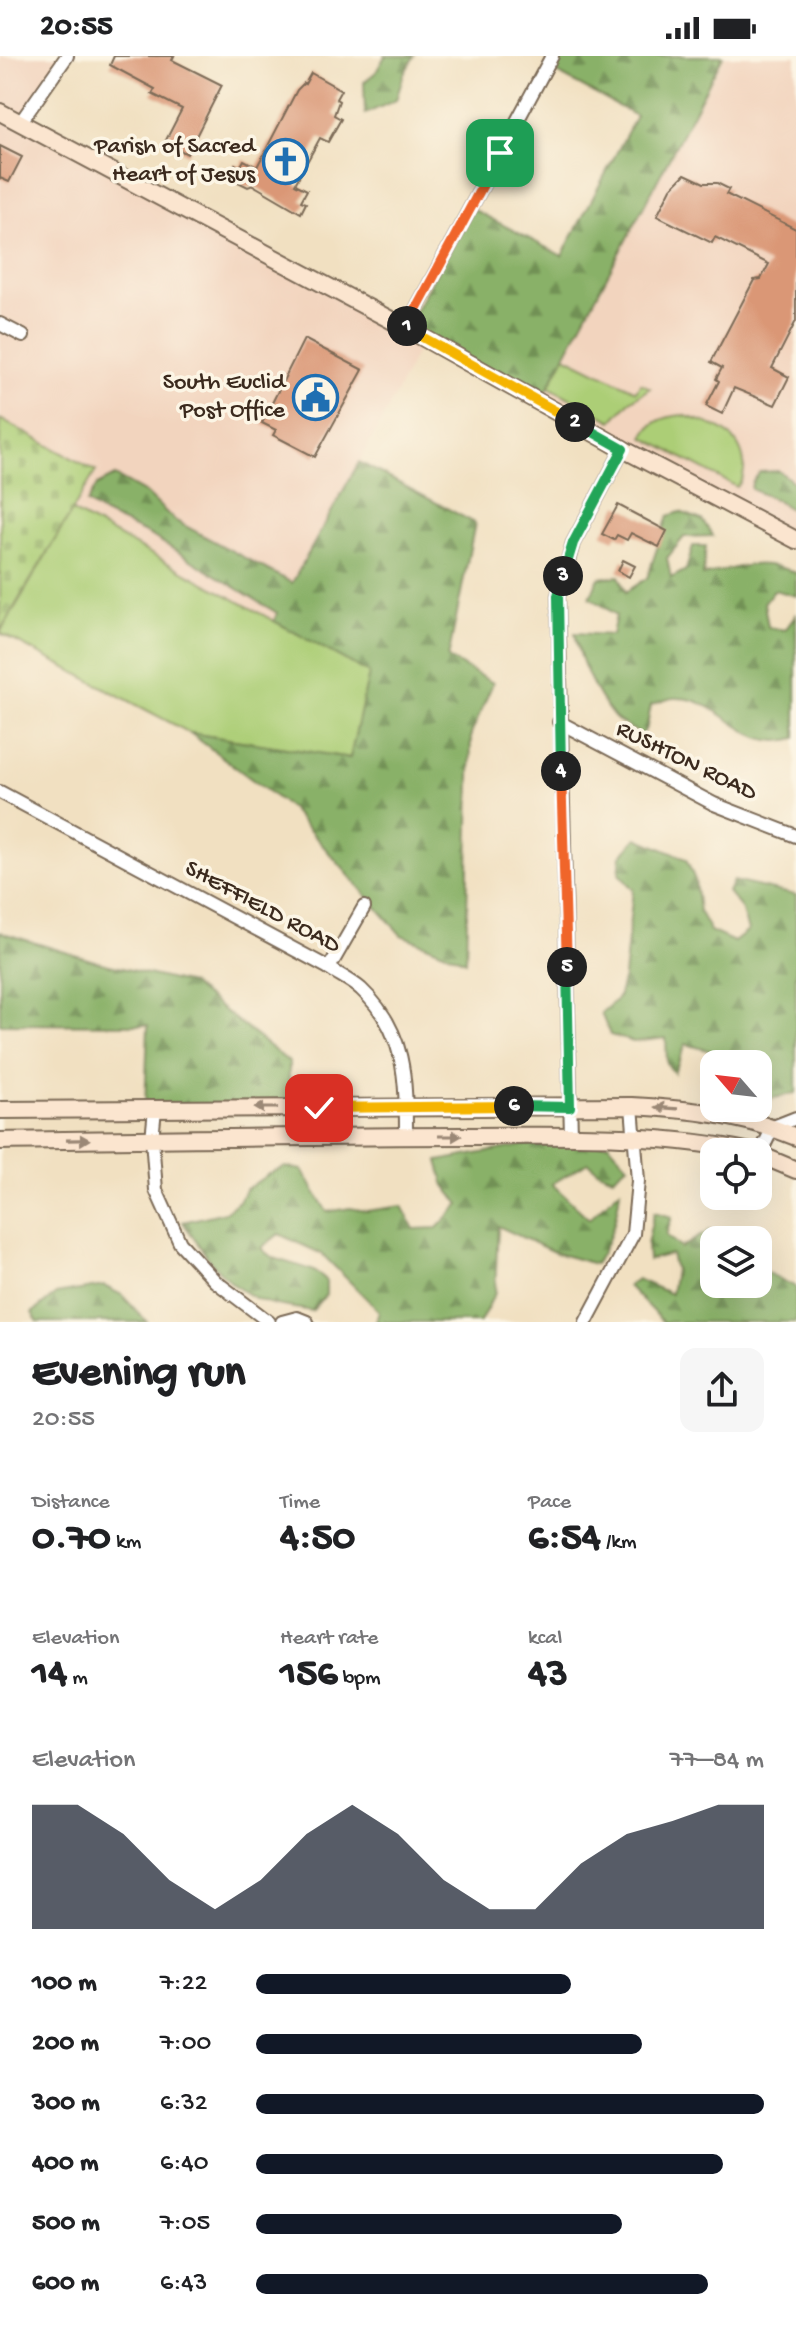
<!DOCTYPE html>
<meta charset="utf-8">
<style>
body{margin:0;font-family:"Gochi Hand",sans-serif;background:#f6f6f6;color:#202124;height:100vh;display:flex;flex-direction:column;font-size:30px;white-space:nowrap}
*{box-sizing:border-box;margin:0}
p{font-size:26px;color:#757577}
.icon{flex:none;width:44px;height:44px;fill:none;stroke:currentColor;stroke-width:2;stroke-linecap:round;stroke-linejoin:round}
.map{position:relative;height:1266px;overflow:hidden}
.sheet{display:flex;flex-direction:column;background:#fff;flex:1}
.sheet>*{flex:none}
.needle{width:52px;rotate:298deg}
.controls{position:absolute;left:700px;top:994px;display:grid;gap:16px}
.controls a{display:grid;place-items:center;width:72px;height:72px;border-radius:16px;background:#fff;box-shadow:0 8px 32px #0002;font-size:40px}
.pin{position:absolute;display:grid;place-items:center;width:68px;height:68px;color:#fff;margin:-34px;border-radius:16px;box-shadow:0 4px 12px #0006}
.km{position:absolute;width:40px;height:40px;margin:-20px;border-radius:50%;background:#222;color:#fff;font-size:22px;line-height:40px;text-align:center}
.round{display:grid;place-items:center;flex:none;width:84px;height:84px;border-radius:16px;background:#f6f6f6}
.head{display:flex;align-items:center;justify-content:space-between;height:136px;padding:0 32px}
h1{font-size:44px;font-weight:800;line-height:60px}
.stats{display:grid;grid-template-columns:repeat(3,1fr);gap:12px;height:136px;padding:8px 32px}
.stats div{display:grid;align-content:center}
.stats b{font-size:40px;font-weight:800}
.stats small{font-size:22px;font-weight:400}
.stats p{font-size:22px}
.chart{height:224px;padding:16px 32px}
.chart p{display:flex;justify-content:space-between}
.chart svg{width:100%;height:144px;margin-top:8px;fill:#111827;opacity:.7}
ul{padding:0 32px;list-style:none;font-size:26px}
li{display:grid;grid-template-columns:128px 96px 1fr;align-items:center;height:60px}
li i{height:20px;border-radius:10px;background:#111827}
.status{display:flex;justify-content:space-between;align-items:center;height:56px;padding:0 40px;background:#fff;direction:ltr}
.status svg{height:22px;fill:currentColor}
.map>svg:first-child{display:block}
.built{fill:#f2d4be}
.green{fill:#acce76;stroke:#747c4a;stroke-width:2}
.forest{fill:url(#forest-firs);stroke:#626e42;stroke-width:2}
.cemetery{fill:url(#cemetery-stones);stroke:#747c4a;stroke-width:2}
.building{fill:#da9776}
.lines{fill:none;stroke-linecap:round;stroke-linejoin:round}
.street-casing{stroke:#7b6a57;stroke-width:16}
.secondary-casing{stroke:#7b6a57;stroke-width:20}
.street{stroke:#fff;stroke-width:12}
.secondary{stroke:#fbe5cf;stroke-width:16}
.oneway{fill:#9b8876}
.split-1-casing{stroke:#fff;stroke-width:16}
.split-2-casing{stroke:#fff;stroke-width:16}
.split-3-casing{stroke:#fff;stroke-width:16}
.split-4-casing{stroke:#fff;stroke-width:16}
.split-5-casing{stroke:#fff;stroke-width:16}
.split-6-casing{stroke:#fff;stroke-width:16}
.split-7-casing{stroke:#fff;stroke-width:16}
.split-1{stroke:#f0652b;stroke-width:10}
.split-2{stroke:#f5b400;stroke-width:10}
.split-3{stroke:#22a559;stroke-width:10}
.split-4{stroke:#22a559;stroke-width:10}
.split-5{stroke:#f0652b;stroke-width:10}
.split-6{stroke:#22a559;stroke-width:10}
.split-7{stroke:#f5b400;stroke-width:10}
.labels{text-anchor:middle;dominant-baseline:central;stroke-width:7;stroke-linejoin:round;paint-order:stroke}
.poi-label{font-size:24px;fill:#3b2a1e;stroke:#fcf5e5;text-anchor:end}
.street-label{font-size:24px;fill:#3b2a1e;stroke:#fcf5e5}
</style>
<div class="status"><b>20:55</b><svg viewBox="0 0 49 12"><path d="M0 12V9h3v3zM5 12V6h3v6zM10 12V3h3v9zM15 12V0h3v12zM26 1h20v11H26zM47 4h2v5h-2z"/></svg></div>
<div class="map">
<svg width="796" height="1266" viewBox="0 0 796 1266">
<defs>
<pattern id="forest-firs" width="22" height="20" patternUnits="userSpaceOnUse" patternTransform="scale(2)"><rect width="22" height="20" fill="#89b167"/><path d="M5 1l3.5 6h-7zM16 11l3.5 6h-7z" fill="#719054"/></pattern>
<pattern id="cemetery-stones" width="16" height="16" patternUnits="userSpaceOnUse" patternTransform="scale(2)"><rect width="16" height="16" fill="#acce76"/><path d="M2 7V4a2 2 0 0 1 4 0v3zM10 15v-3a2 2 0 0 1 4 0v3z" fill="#95b166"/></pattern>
</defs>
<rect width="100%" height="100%" fill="#fcf5e5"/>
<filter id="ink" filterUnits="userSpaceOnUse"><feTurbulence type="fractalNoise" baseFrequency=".0125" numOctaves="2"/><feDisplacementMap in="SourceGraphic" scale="16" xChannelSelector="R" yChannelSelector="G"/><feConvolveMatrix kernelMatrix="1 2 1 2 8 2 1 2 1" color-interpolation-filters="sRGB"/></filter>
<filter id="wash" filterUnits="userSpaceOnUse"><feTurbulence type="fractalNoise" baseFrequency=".006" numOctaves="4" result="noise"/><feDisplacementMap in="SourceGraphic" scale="32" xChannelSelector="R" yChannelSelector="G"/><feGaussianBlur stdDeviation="1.8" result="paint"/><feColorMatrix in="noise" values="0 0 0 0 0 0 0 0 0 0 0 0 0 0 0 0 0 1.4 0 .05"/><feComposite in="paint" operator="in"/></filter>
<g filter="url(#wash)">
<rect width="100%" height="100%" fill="#f1e0c1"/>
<g class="built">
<path d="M0,0H67L20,67L423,282L397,336L274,565L72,455L95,414L0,363Z"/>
<path d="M725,0H796V484L540,347Z"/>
</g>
<g class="green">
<path d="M565,300L636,335L641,327L650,332L629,346L612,365L549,331Z"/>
<path d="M682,359C709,367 740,374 744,407C745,417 743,424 737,431L643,381C651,365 664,361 682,359Z"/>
<path d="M72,455L370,617L350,702L190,677L0,577Z"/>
</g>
<g class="forest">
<path d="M385,0H414L404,18L396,44L365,58L364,26L376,16Z"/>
<path d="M552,0H723L540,347L406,272L471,152L562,200L636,60L546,11Z"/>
<path d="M359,406L475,467L448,602L493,627L471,678L466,905L401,879L290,752L190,677L350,702L369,617L274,565L277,557L150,479L104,458L87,447L97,429L115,420L146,437L174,464L292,527Z"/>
<path d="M779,415L796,428V457L776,444L751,433L752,427L760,416Z"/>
<path d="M680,456L702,464L713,480L684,481L667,502L671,522L686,514L693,490H706L703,520C738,511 761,501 796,517V540L774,534L764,547L768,571L785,574L796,559V682C745,699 722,640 675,642C668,642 658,647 651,649L647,670L642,679C633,673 620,668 614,661C595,638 580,606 575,577L612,579L616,559L590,541L599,522L619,520L626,536L647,522L668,460Z"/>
<path d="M637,782L686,803L695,824L699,855L710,875L734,886L748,875L741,852L728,836L733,825L796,839V1037L770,1043L758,1042V1008H714V1030L709,1027L714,996L686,988L674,1017L667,1008L666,982L633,986L610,979L601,957L618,942L624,921L633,833L619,818L621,800Z"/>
<path d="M0,876L101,907L190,928L289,1006V1052L145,1053L148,969L0,968Z"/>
<path d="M608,1087L628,1109L613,1121L598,1115L588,1106L552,1128L589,1163L620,1134C617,1162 611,1184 595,1208L556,1197L498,1170L495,1237L480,1266H376L379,1255L322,1198L279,1178L261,1192C277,1211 308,1205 326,1224V1239L312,1255C292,1251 268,1250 251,1240C221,1224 201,1193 183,1166L225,1156L239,1145L245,1134L269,1118L285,1111L302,1114L327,1156L350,1152L366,1155L402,1150L414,1173L437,1172L460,1148L445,1130L438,1105L525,1089Z"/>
<path d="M654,1156L672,1161L666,1179L681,1192L710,1174L730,1175L725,1184H714V1228H758V1212L796,1231V1266H663L628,1230L637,1223L671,1238L675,1214L671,1198L648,1204L647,1188Z"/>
<path d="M104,1230L122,1239L147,1266H38L32,1257L56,1238Z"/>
</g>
<path class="cemetery" d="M0,363L96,415L0,575Z"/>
<g id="blocks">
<g class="building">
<path d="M114,0H174L172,4L222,29L187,98L165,86L182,53L152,38L155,33L110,9Z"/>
<path d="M311,17L341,34L336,43L339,45L334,59L341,63L328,86L320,82L295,128L307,134L301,145L306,147L301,157L253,129L248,131L228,121L235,108L240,111L244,104L257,111L297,34L304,27L305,28Z"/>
<path d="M0,90L22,101L9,126L0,122Z"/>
<path d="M685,118L704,127H717L729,133L726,138L796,173V265L772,312L789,321L775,349L734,332L722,358L706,350L719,325L716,323L722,312L711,306L754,224L761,223L769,208L715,181L712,187L657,160L671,132Z"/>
<path d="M304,283L363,314L315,401L273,379L276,374L262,367Z"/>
<path d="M618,449L667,475L659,491L631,477L627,484L617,479L614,484L602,478Z"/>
<path d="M623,504L635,510L629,521L618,515Z"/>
</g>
</g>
</g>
<g filter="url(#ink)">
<use href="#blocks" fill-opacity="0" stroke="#7b6a57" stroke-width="2"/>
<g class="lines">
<defs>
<g id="street">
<path d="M20,67L67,0"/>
<path d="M0,268L23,280"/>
<path d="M406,272L552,0"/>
<path d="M559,666L714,748L796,780"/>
<path d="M0,736L329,912C339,919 352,925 361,933C406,975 406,1023 406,1080"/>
<path d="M329,912L364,851"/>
<path d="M155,1053L152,1083L156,1134L180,1187L215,1225L269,1266"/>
<path d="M571,1080L558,540L573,487L623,393"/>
<path d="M760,1098L773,1071L796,1062"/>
<path d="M282,1266L297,1262L307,1266"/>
<path d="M586,1266L633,1178L638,1125L632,1050"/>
</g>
<g id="secondary">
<path d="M0,56L406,272L623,393L796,484"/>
<path d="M0,1054L632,1050C688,1053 744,1059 796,1081"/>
<path d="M0,1085C156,1083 311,1080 467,1080C561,1080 658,1076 751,1096"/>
<path d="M758,1098L796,1114"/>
</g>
</defs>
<use href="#street" class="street-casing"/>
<use href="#secondary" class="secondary-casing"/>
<use href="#street" class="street"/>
<use href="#secondary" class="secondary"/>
</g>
<defs><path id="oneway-solid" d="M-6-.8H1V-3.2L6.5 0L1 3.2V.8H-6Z" transform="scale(2)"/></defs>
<g class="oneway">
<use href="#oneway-solid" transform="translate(266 1052) rotate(180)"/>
<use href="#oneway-solid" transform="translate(666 1052) rotate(-176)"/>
<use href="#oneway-solid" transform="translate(450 1080)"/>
<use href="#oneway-solid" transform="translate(78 1084) rotate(-1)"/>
</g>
</g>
<g class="lines" filter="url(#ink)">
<defs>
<path id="split-1" d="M407,270L500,97"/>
<path id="split-2" d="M407,270L406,272L575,366"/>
<path id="split-3" d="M563,520L573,487L623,393L575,366"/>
<path id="split-4" d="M561,715L558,540L563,520"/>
<path id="split-5" d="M561,715L567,911"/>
<path id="split-6" d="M514,1050L570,1051L567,911"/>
<path id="split-7" d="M319,1052L514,1050"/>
</defs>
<use href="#split-1" class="split-1-casing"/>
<use href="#split-2" class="split-2-casing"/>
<use href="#split-3" class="split-3-casing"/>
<use href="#split-4" class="split-4-casing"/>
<use href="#split-5" class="split-5-casing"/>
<use href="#split-6" class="split-6-casing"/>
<use href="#split-7" class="split-7-casing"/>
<use href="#split-1" class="split-1"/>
<use href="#split-2" class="split-2"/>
<use href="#split-3" class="split-3"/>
<use href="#split-4" class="split-4"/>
<use href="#split-5" class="split-5"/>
<use href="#split-6" class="split-6"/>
<use href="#split-7" class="split-7"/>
</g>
<defs>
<symbol id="church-ring" viewBox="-11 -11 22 22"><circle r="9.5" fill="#fcf5e5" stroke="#1f6fb2" stroke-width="1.5"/><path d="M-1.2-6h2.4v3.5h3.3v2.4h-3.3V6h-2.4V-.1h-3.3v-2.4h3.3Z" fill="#1f6fb2"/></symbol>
<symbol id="civic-ring" viewBox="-11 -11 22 22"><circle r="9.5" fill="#fcf5e5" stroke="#1f6fb2" stroke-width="1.5"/><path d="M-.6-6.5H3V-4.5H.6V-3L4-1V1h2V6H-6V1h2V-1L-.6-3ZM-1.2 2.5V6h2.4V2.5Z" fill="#1f6fb2"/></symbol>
</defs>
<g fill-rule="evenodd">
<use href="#church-ring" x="260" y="80" width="51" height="51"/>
<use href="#civic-ring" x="290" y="316" width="51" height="51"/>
</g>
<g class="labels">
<g class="poi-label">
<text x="255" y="91">Parish of Sacred<tspan x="255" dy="28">Heart of Jesus</tspan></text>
<text x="285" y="327">South Euclid<tspan x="285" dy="28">Post Office</tspan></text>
</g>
<g class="street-label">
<text transform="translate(686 706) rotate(26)">RUSHTON ROAD</text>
<text transform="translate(262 852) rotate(28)">SHEFFIELD ROAD</text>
</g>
</g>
</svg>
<div class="controls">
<a><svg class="needle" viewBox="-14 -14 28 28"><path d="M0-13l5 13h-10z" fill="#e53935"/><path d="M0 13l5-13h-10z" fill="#757577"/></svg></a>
<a><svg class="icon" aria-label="locate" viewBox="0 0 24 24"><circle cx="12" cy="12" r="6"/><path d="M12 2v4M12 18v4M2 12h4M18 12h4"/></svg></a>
<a><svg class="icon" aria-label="layers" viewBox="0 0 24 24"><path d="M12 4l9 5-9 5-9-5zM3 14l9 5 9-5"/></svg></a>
</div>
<div class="pin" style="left:500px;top:97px;background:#1e9e55"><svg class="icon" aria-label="arrive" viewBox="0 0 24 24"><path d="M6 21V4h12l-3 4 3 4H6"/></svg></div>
<div class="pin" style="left:319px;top:1052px;background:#d93025"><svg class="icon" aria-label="check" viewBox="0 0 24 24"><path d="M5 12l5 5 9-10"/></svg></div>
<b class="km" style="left:407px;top:270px">1</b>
<b class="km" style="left:575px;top:366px">2</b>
<b class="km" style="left:563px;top:520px">3</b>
<b class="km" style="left:561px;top:715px">4</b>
<b class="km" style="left:567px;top:911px">5</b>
<b class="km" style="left:514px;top:1050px">6</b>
</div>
<section class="sheet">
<div class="head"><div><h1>Evening run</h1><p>20:55</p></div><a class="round"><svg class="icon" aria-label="share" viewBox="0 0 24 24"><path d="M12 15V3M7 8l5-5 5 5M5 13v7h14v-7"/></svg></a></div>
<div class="stats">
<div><p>Distance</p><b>0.70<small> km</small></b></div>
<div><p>Time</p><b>4:50</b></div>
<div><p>Pace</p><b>6:54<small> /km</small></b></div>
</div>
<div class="stats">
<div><p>Elevation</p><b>14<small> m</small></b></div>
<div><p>Heart rate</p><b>156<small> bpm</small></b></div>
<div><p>kcal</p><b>43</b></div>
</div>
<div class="chart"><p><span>Elevation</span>77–84 m</p>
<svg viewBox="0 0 160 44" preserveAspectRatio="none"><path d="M0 44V6L10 6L20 15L30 29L40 38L50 29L60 15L70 6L80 15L90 29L100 38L110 38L120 24L130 15L140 11L150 6L160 6V44z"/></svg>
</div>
<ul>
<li><b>100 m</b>7:22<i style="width:62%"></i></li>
<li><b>200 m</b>7:00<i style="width:76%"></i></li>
<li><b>300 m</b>6:32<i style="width:100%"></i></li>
<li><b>400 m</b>6:40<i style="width:92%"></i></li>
<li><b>500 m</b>7:05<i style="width:72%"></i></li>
<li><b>600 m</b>6:43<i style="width:89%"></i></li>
</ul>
</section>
